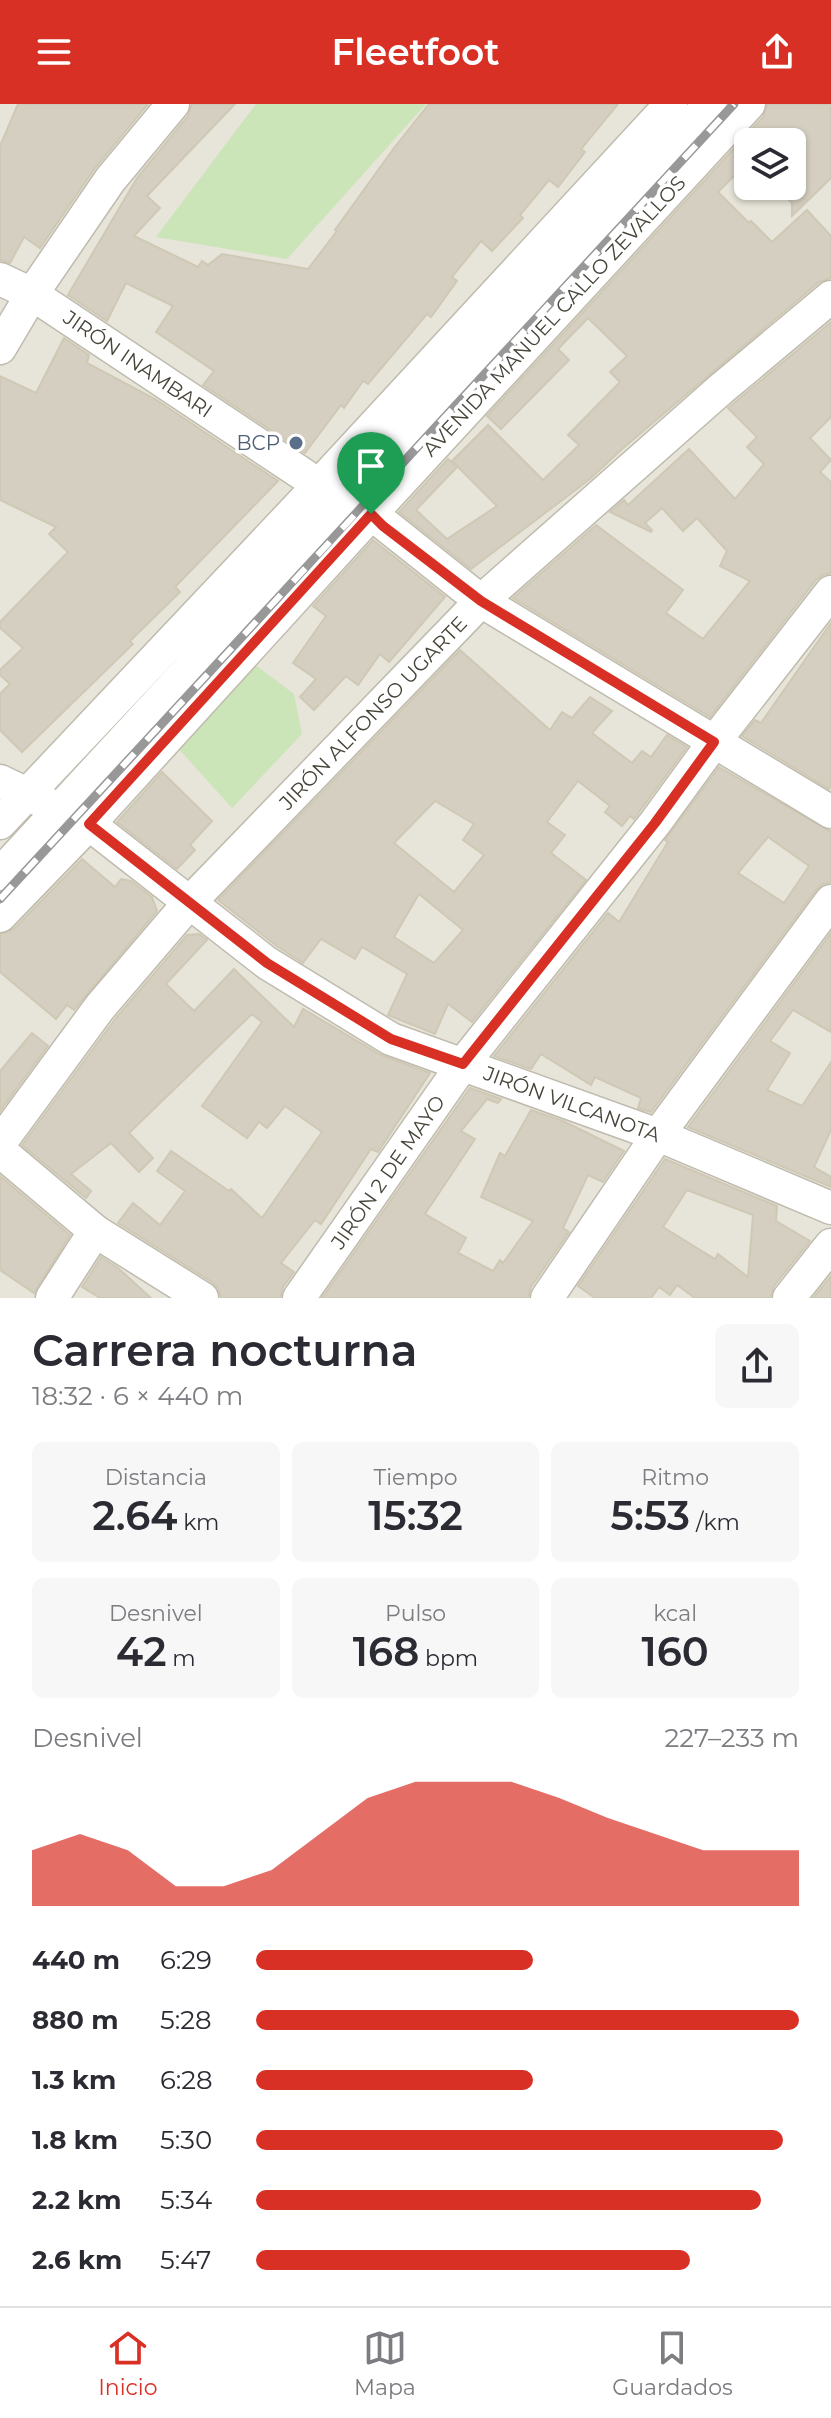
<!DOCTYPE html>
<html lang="es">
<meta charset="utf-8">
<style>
body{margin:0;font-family:Montserrat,sans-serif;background:#f7f7f7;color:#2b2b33;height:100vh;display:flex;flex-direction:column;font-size:30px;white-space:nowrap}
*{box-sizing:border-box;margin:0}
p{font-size:26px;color:#7c7c81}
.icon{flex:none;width:44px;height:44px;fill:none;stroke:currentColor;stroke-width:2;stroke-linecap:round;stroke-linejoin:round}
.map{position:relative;height:1194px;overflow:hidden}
.sheet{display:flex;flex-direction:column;background:#fff;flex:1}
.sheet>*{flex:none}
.tools{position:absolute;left:734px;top:24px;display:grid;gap:16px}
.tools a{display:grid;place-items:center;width:72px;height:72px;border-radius:12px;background:#fff;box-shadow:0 2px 6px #0004;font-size:40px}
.pin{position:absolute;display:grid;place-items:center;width:68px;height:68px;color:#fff;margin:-82px -34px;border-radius:50% 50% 50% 0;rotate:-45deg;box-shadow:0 0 8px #0007}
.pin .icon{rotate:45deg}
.round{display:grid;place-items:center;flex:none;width:84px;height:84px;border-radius:12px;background:#f7f7f7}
.head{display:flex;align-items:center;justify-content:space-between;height:136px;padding:0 32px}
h1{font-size:44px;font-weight:600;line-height:60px}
.stats{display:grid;grid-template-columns:repeat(3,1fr);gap:12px;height:136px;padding:8px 32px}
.stats div{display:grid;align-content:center;border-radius:12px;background:#f7f7f7;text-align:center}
.stats b{font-size:40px;font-weight:600}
.stats small{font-size:22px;font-weight:400}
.stats p{font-size:22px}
.chart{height:224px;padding:16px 32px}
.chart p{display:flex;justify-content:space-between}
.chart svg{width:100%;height:144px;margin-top:8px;fill:#d93025;opacity:.7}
ul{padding:0 32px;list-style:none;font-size:26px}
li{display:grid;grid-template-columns:128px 96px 1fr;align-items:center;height:60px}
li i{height:20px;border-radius:10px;background:#d93025}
header{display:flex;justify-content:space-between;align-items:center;height:104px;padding:0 32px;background:#d93025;color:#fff;font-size:36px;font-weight:600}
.tabs{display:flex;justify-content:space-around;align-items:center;height:112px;border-top:2px solid #e1e1e2;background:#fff;font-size:22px;color:#7c7c81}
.tabs a{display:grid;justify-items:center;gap:4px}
.tabs .selected{color:#d93025}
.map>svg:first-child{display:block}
.residential{fill:#e7e5d9;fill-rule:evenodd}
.green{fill:#cbe4b8}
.building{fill:#d5cfc1;stroke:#cfc8b5;stroke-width:2;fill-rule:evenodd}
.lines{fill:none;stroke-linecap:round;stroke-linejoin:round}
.minor-casing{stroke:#bfbbae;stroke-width:35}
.minor{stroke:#fff;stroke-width:32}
.rail-casing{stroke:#989898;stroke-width:9}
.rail{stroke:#fff;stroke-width:6;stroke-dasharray:18;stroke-linecap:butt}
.route-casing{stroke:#fff;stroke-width:16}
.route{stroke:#d93025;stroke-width:10}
.service-dot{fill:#5c6f8a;stroke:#fff;stroke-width:3}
.labels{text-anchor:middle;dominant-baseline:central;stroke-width:7;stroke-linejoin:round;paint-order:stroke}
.street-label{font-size:20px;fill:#474439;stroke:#fff}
.service-label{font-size:20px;fill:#4e5e75;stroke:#fff;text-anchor:end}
</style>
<header><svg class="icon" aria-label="menu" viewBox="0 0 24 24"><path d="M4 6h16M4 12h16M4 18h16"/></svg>Fleetfoot<svg class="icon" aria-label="share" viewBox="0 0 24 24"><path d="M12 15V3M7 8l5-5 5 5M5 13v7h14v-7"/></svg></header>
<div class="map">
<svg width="831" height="1194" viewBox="0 0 831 1194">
<rect width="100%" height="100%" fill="#f4f2eb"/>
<path class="residential" d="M0,0H831V1194H0ZM748,38H792V82H748Z"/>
<g class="green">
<path d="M256,0H426L287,155L156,133Z"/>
<path d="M254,560L294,590L302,630L232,704L177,643Z"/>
</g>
<g class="building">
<path d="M18,0H148L95,64L40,144L24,133L10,159L0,156V42Z"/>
<path d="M192,0H235L147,92L160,104L134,132L198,163L202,157L208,161L222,150L308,165L337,127L335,126L394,44L429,0H618L581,45L585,48L558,83L549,76L520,111L523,114L492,147L481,137L452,173L457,177L431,213L427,210L368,280L363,277L344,304L341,301L305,349L203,281L214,267L156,228L173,202L126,179L107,217L68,191L137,74L188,12Z"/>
<path d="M767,0H831V74L792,112V99L776,82H792V38H748V58L718,88L749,119L751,117L772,138L807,106L831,132V174L819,178L622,345L590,375L471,465L399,408L448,355L457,363L416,406L447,435L497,402L452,357L488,321L543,376L579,341L568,331L620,278L610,268L627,252L588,214L558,245L569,256L501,325L487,312L763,13Z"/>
<path d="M831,218V313L810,334L831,356L820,368L831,378V469L823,471L816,476L710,613L513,494L596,421L683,486L666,509L703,535L750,477L720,462L727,447L697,414L683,427L662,404L645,419L652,426L651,428L610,408L624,396L628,401L689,345L735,395L764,360L747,343L757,333L728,304Z"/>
<path d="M64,234L89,251L87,259L155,295L278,377L175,483L180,488L130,537L133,540L22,648L0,626V590L10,580L0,571V566L23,544L0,524V518L68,448L49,430L56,423L0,396V272L36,289Z"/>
<path d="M373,436L445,493L389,558L380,550L358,581L346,572L314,606L300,593L316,575L293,559L326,512L313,502Z"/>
<path d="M831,519V681L829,685L742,632L755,616L761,619Z"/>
<path d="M460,546L550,626L562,608L572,614L590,593L612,607L592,629L632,659L642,647L651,653L667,631L687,643L634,715L630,712L622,722L605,708L610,702L578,677L547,718L565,731L551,749L586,776L472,918L448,900L435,930L388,911L407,870L362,843L355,855L321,835L303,859L278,843L218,796ZM435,697L474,720L463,736L484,751L454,788L394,739ZM419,790L463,826L434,859L394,833Z"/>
<path d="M719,663L831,728V778L823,780L816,786L651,1008L638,1004L641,994L595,973L591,981L541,950L531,965L494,952L608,809L619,818L668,738L665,736ZM768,733L809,762L784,799L738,769Z"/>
<path d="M162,668L212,717L190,741L195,746L177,765L117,718Z"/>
<path d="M82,755L115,783L121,775L131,777L152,793L157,807L74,906L67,901L56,915L0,868V830L14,825Z"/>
<path d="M831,829V928L793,906L770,937L790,949L767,986L802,1002L831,958V1026L814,1063L831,1073V1083L688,1023Z"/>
<path d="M199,830L207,836L166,880L194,907L234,865L294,923L303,905L381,951L430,969L378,1048L371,1045L321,1120L315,1116L281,1159L294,1168L283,1183L280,1194H221L218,1184L212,1178L118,1119L133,1099L160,1121L185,1087L157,1067L171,1047L229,1087L231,1085L262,1114L322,1028L285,1002L267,1024L259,1018L247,1034L202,1002L262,918L252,910L129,1029L153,1054L139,1068L111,1039L71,1070L91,1087L86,1094L22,1041L115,915L187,831Z"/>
<path d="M32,929L48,942L0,1007V967Z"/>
<path d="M470,984L501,995L498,999L487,995L461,1027L475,1035L425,1110L466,1134L458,1149L493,1167L500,1156L503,1159L533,1117L481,1093L500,1049L505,1052L531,1006L563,1017L624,1047L603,1078L588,1071L563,1124L569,1128L531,1183L528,1194H322Z"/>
<path d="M665,1055L777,1102L776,1117L810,1137L774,1182L770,1194H695L677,1181L670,1191L659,1183L651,1194H595L578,1182ZM687,1086L753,1111L748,1173L718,1150L715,1155L663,1123Z"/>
<path d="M0,1072L70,1131L34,1189L0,1166Z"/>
<path d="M101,1153L118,1164L151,1194H100L82,1183Z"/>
<path d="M831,1172V1194H813Z"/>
</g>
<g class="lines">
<defs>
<g id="minor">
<path d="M0,175L32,190L319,381L349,392L481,497L831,708"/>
<path d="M0,244L32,190L110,76L173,0"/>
<path d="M0,677L89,720L267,859L391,935L658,1031L831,1104"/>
<path d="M0,719L319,381L671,0"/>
<path d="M0,770L710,0"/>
<path d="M0,812L89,720L371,410L749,0"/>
<path d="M0,1039L100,903L189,799L481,497L721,285L831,193"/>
<path d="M0,1047L95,1127L202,1194"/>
<path d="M52,1194L95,1127"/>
<path d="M299,1194L463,960L655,719L714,638L831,488"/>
<path d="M547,1194L658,1031L831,797"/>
<path d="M789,1194L831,1141"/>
</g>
</defs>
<use href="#minor" class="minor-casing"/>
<use href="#minor" class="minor"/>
<defs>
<path id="rail" d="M0,795L734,0"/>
</defs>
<use href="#rail" class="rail-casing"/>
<use href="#rail" class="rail"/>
</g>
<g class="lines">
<defs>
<path id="route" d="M371,410L383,422L481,497L714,638L655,719L463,960L391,935L267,859L89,720Z"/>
</defs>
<use href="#route" class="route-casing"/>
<use href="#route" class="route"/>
</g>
<circle class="service-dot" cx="296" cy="339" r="8"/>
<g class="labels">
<g class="street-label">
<text transform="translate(554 212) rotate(-47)">AVENIDA MANUEL CALLO ZEVALLOS</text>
<text transform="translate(138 260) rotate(34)">JIRÓN INAMBARI</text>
<text transform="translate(373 609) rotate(-46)">JIRÓN ALFONSO UGARTE</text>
<text transform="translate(572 1000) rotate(20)">JIRÓN VILCANOTA</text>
<text transform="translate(388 1068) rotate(-55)">JIRÓN 2 DE MAYO</text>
</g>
<g class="service-label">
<text x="280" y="339">BCP</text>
</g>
</g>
</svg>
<div class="tools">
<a><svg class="icon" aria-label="layers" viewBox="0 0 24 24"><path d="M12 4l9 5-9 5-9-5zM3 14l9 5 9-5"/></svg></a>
</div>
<div class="pin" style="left:371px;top:410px;background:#1e9e55"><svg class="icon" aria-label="arrive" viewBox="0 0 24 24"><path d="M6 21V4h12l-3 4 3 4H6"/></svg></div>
</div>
<section class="sheet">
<div class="head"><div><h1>Carrera nocturna</h1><p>18:32 · 6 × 440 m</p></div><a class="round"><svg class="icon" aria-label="share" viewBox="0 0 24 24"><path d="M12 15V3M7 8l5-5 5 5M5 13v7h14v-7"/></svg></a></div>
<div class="stats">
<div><p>Distancia</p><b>2.64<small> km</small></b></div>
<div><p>Tiempo</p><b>15:32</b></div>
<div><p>Ritmo</p><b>5:53<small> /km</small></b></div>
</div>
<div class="stats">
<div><p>Desnivel</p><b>42<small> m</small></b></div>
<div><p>Pulso</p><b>168<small> bpm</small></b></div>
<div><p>kcal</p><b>160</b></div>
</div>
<div class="chart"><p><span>Desnivel</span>227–233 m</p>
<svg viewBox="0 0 160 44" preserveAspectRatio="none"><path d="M0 44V27L10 22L20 27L30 38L40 38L50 33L60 22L70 11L80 6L90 6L100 6L110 11L120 17L130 22L140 27L150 27L160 27V44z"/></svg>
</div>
<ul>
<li><b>440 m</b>6:29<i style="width:51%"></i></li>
<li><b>880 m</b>5:28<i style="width:100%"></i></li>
<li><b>1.3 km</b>6:28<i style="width:51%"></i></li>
<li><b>1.8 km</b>5:30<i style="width:97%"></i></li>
<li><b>2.2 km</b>5:34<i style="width:93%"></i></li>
<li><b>2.6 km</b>5:47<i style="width:80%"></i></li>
</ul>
</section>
<nav class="tabs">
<a class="selected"><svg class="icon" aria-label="home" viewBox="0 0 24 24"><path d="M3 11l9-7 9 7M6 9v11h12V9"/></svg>Inicio</a>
<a><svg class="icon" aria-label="map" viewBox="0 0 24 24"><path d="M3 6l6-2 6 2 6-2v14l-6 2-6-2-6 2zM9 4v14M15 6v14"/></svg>Mapa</a>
<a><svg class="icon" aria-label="saved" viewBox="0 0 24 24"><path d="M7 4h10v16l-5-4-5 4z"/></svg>Guardados</a>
</nav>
